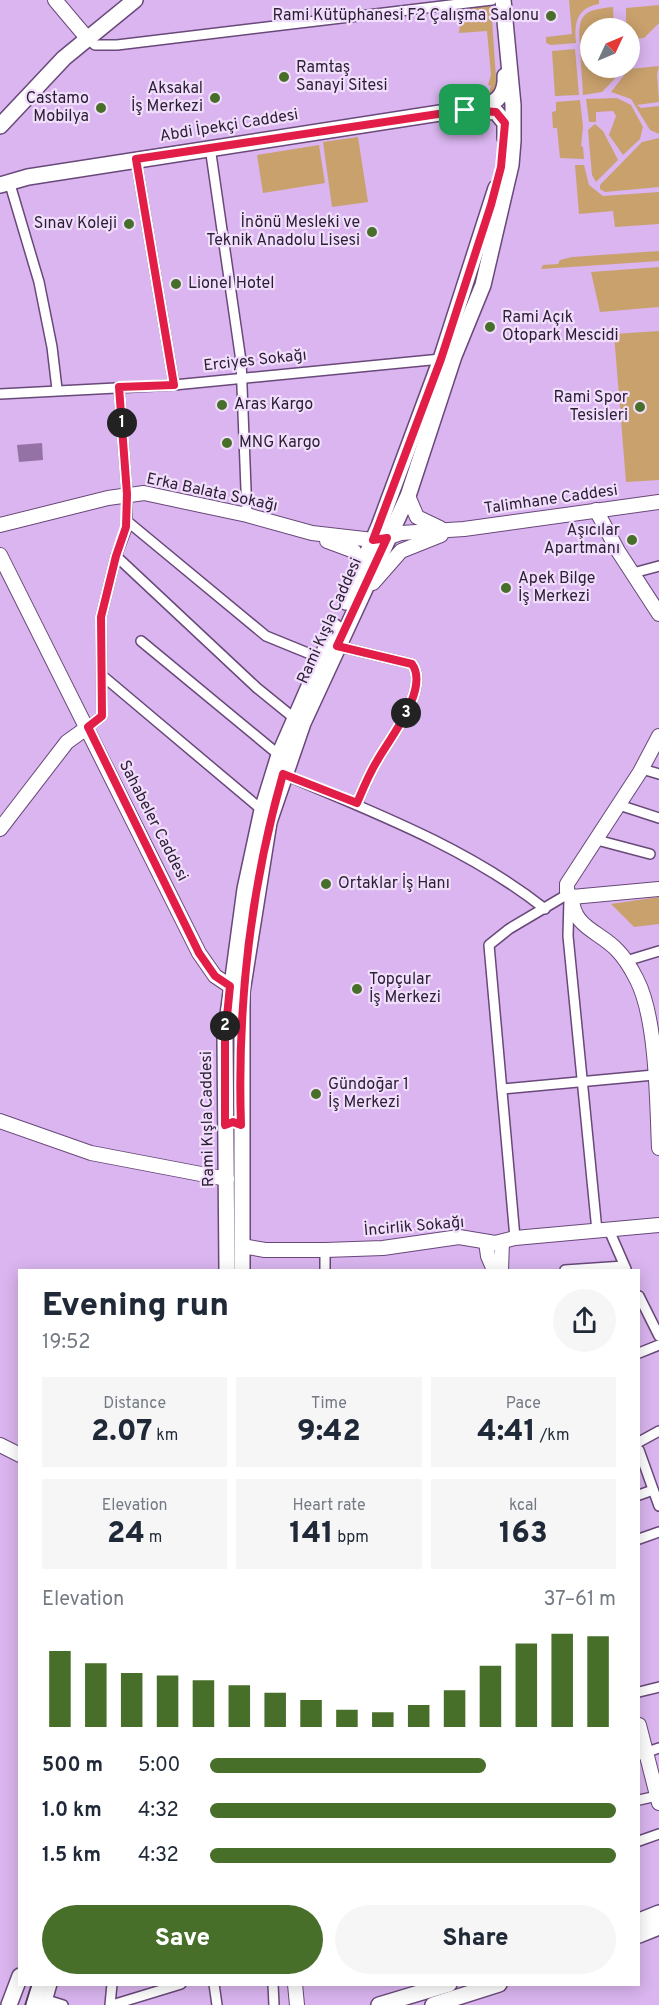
<!DOCTYPE html>
<meta charset="utf-8">
<style>
body{margin:0;font-family:Overpass,sans-serif;background:#f6f6f7;color:#1f2937;height:100vh;display:flex;flex-direction:column;font-size:22px;white-space:nowrap}
*{box-sizing:border-box;margin:0}
p{font-size:20px;color:#747a83}
.icon{flex:none;width:33px;height:33px;fill:none;stroke:currentColor;stroke-width:2;stroke-linecap:round;stroke-linejoin:round}
.map{position:relative;flex:1;overflow:hidden}
.details{position:absolute;left:18px;top:1269px;width:622px;height:717px;display:flex;flex-direction:column;background:#fff;border-radius:0px;box-shadow:0 3px 15px #0003}
.details>*{flex:none}
.needle{width:39px;rotate:46deg}
.fabs{position:absolute;left:580px;top:18px;display:grid;gap:12px}
.fabs a{display:grid;place-items:center;width:60px;height:60px;border-radius:50%;background:#fff;box-shadow:0 3px 15px #0003;font-size:30px}
.pin{position:absolute;display:grid;place-items:center;width:51px;height:51px;color:#fff;margin:-26px;border-radius:12px;box-shadow:0 3px 9px #0006}
.km{position:absolute;width:30px;height:30px;margin:-15px;border-radius:50%;background:#222;color:#fff;font-size:16px;line-height:30px;text-align:center}
.round{display:grid;place-items:center;flex:none;width:63px;height:63px;border-radius:32px;background:#f6f6f7}
.head{display:flex;align-items:center;justify-content:space-between;height:102px;padding:0 24px}
h1{font-size:33px;font-weight:800;line-height:45px}
.metrics{display:grid;grid-template-columns:repeat(3,1fr);gap:9px;height:102px;padding:6px 24px}
.metrics div{display:grid;align-content:center;border-radius:0px;background:#f6f6f7;text-align:center}
.metrics b{font-size:30px;font-weight:800}
.metrics small{font-size:16px;font-weight:400}
.metrics p{font-size:16px}
.chart{height:168px;padding:12px 24px}
.chart p{display:flex;justify-content:space-between}
.chart svg{width:100%;height:108px;margin-top:6px;stroke:#486f2a;stroke-width:6}
.primary-button{display:flex;gap:12px;margin-top:auto;padding:12px 24px}
.primary-button a{flex:1;height:69px;border-radius:36px;background:#486f2a;color:#fff;font-size:24px;font-weight:800;line-height:69px;text-align:center}
.primary-button a+a{background:#f6f6f7;color:#1f2937}
ul{padding:0 24px;list-style:none;font-size:20px}
li{display:grid;grid-template-columns:96px 72px 1fr;align-items:center;height:45px}
li i{height:15px;border-radius:8px;background:#486f2a}
.map>svg:first-child{display:block}
.green{fill:#c9a16d}
.water{fill:#9472a6}
.lines{fill:none;stroke-linecap:round;stroke-linejoin:round}
.street-casing{stroke:#69487a;stroke-width:12}
.secondary-casing{stroke:#69487a;stroke-width:16}
.primary-casing{stroke:#69487a;stroke-width:18}
.street{stroke:#fff;stroke-width:9}
.secondary{stroke:#fff;stroke-width:14}
.primary{stroke:#fff;stroke-width:15}
.tram{stroke:#4d3b57;stroke-width:1.5}
.route-casing{stroke:#fff;stroke-width:12}
.route{stroke:#e11d48;stroke-width:8}
.poi-dot{fill:#486f2a;stroke:#f1defc;stroke-width:2}
.labels{text-anchor:middle;dominant-baseline:central;stroke-width:4.5;stroke-linejoin:round;paint-order:stroke}
.poi-label{font-size:16px;fill:#2b1d33;stroke:#f1defc;text-anchor:start}
.street-label{font-size:16px;fill:#2b1d33;stroke:#f1defc}
</style>
<div class="map">
<svg width="659" height="2005" viewBox="0 0 659 2005">
<rect width="100%" height="100%" fill="#dab5ef"/>
<g class="green">
<path d="M569,0H599V4C577,8 574,22 576,43L551,45L546,43V37L572,34Z"/>
<path d="M659,5V23L644,38L630,39V28H626V8Z"/>
<path d="M491,6L497,92L493,99L468,106V100L480,94L488,96L491,86L488,85L491,75L487,31L459,33L462,8Z"/>
<path d="M613,7L614,28H591V43L580,44C577,14 584,10 613,7Z"/>
<path d="M591,47V68H625L602,92L583,95L580,48Z"/>
<path d="M575,49L579,95L555,96L552,51Z"/>
<path d="M659,66L657,74L659,102L637,105L641,108L659,106V134L650,130L631,99L611,92L629,69Z"/>
<path d="M617,98L631,105L643,127L640,139L623,155L609,135L616,116L613,111L596,112V122H589L586,99Z"/>
<path d="M580,100L583,127L581,146L583,147L584,159L560,158L557,128H553L552,112L556,111V102Z"/>
<path d="M595,124L603,131L618,160L596,182L592,175L588,130Z"/>
<path d="M358,137L368,202L332,207L323,142Z"/>
<path d="M659,138V187L605,192L600,189V185L642,142Z"/>
<path d="M319,145L325,183L263,193L257,155Z"/>
<path d="M575,165H584L589,185L603,196L659,192V224L615,227L613,211L579,214Z"/>
<path d="M659,251V261L541,269L543,265L558,264L560,260L572,257Z"/>
<path d="M659,267V307L600,312L591,272Z"/>
<path d="M659,331V480L626,482L614,334Z"/>
<path d="M659,897V924L634,927L611,904Z"/>
</g>
<path class="water" d="M42,443L43,460L19,462L17,445Z"/>
<g class="lines">
<defs>
<g id="street">
<path d="M87,38L95,45H117L492,0"/>
<path d="M210,147L241,361L247,515"/>
<path d="M136,159L174,385"/>
<path d="M9,181L39,282L52,347L57,389"/>
<path d="M0,394L174,385L441,359"/>
<path d="M127,521L266,636L320,658"/>
<path d="M116,556L257,688L294,718"/>
<path d="M633,573L659,566"/>
<path d="M141,641L279,755"/>
<path d="M337,646L412,664C430,689 389,739 377,761C369,774 363,789 357,803"/>
<path d="M104,677L262,810"/>
<path d="M88,727L102,716L101,617L116,556L127,527V494L119,387"/>
<path d="M642,769L659,774"/>
<path d="M283,774C373,812 468,848 545,909"/>
<path d="M619,805L659,818"/>
<path d="M597,840L650,854"/>
<path d="M569,899L568,936L597,1231"/>
<path d="M626,961L659,951"/>
<path d="M502,1089L654,1075"/>
<path d="M609,1230L626,1269"/>
<path d="M515,1238L489,945L509,929L568,894"/>
<path d="M325,1270V1250"/>
<path d="M565,1270L624,1266"/>
<path d="M639,1296L659,1336"/>
<path d="M639,1353L659,1345"/>
<path d="M639,1442L659,1431"/>
<path d="M639,1450L659,1506"/>
<path d="M639,1495L653,1490"/>
<path d="M639,1539L659,1532"/>
<path d="M639,1692L659,1687"/>
<path d="M639,1755L659,1748"/>
<path d="M639,1800L657,1796"/>
<path d="M639,1841L659,1834"/>
<path d="M214,1984L217,2005"/>
<path d="M273,1984L274,2005"/>
<path d="M47,2000L63,2005"/>
<path d="M46,2005L52,1984"/>
<path d="M110,2005L112,1984"/>
<path d="M112,2005L181,1984"/>
</g>
<g id="secondary">
<path d="M55,0L87,38"/>
<path d="M408,496L417,517L440,528"/>
<path d="M596,510L618,551L659,614"/>
<path d="M0,525L108,498L144,493L247,515L312,533L373,540"/>
<path d="M387,538L401,533L464,529L659,502"/>
<path d="M327,541L354,551L362,565"/>
<path d="M0,555L199,953L215,976L230,986"/>
<path d="M373,583L401,551L441,535"/>
<path d="M0,829L67,742L88,727"/>
<path d="M572,897C572,927 599,931 617,950C625,958 632,970 637,980C657,1019 657,1103 659,1148"/>
<path d="M572,897L567,892V884L640,772L659,736"/>
<path d="M572,897L659,889"/>
<path d="M0,1121L91,1153L227,1179"/>
<path d="M486,1242L488,1256L494,1270"/>
<path d="M242,1246L265,1250H325L383,1248L459,1237L495,1243L515,1238L659,1225"/>
<path d="M501,1270L502,1242"/>
<path d="M0,1445L20,1455"/>
<path d="M639,1725L659,1803"/>
<path d="M295,1984L297,2005"/>
</g>
<g id="primary">
<path d="M465,110L496,112L505,123V138"/>
<path d="M0,126L64,58L135,0"/>
<path d="M0,185L28,177L485,106C500,101 506,91 505,76"/>
<path d="M346,602L379,526L441,359L496,188"/>
<path d="M227,1270L225,1037L245,889L262,810L279,755L335,627"/>
<path d="M242,1270V992L269,822L303,723L408,496L454,356L483,285L511,165L513,141V105L503,0"/>
<path d="M639,1921L659,1913"/>
<path d="M639,1935L659,1927"/>
<path d="M9,2005L20,1976"/>
<path d="M34,2005L40,1984"/>
<path d="M379,2005L449,1984"/>
<path d="M433,2005L499,1984"/>
</g>
</defs>
<use href="#street" class="street-casing"/>
<use href="#secondary" class="secondary-casing"/>
<use href="#primary" class="primary-casing"/>
<use href="#street" class="street"/>
<use href="#secondary" class="secondary"/>
<use href="#primary" class="primary"/>
<path class="tram" d="M25,2005L32,1984"/>
</g>
<g class="lines">
<defs>
<path id="route" d="M465,110L496,112L505,123L501,167L491,205L441,359L373,540L387,538L337,646L412,664C430,689 389,739 377,761C369,774 363,789 357,803L283,774C250,890 237,1005 241,1125L233,1122L225,1125V1037L230,986L215,976L199,953L88,727L102,716L101,617L116,556L126,527L127,494L119,387L174,385L136,159Z"/>
</defs>
<use href="#route" class="route-casing"/>
<use href="#route" class="route"/>
</g>
<g class="poi-dot">
<circle cx="551" cy="16" r="6"/>
<circle cx="284" cy="77" r="6"/>
<circle cx="215" cy="98" r="6"/>
<circle cx="101" cy="108" r="6"/>
<circle cx="129" cy="224" r="6"/>
<circle cx="372" cy="232" r="6"/>
<circle cx="176" cy="284" r="6"/>
<circle cx="490" cy="327" r="6"/>
<circle cx="222" cy="405" r="6"/>
<circle cx="640" cy="407" r="6"/>
<circle cx="227" cy="443" r="6"/>
<circle cx="632" cy="540" r="6"/>
<circle cx="506" cy="588" r="6"/>
<circle cx="326" cy="884" r="6"/>
<circle cx="357" cy="989" r="6"/>
<circle cx="316" cy="1094" r="6"/>
</g>
<g class="labels">
<g class="poi-label">
<text x="539" y="16" text-anchor="end">Rami Kütüphanesi F2 Çalışma Salonu</text>
<text x="296" y="68">Ramtaş<tspan x="296" dy="18">Sanayi Sitesi</tspan></text>
<text x="203" y="89" text-anchor="end">Aksakal<tspan x="203" dy="18">İş Merkezi</tspan></text>
<text x="89" y="99" text-anchor="end">Castamo<tspan x="89" dy="18">Mobilya</tspan></text>
<text x="360" y="223" text-anchor="end">İnönü Mesleki ve<tspan x="360" dy="18">Teknik Anadolu Lisesi</tspan></text>
<text x="117" y="224" text-anchor="end">Sınav Koleji</text>
<text x="188" y="284">Lionel Hotel</text>
<text x="502" y="318">Rami Açık<tspan x="502" dy="18">Otopark Mescidi</tspan></text>
<text x="628" y="398" text-anchor="end">Rami Spor<tspan x="628" dy="18">Tesisleri</tspan></text>
<text x="234" y="405">Aras Kargo</text>
<text x="239" y="443">MNG Kargo</text>
<text x="620" y="531" text-anchor="end">Aşıcılar<tspan x="620" dy="18">Apartmanı</tspan></text>
<text x="518" y="579">Apek Bilge<tspan x="518" dy="18">İş Merkezi</tspan></text>
<text x="338" y="884">Ortaklar İş Hanı</text>
<text x="369" y="980">Topçular<tspan x="369" dy="18">İş Merkezi</tspan></text>
<text x="328" y="1085">Gündoğar 1<tspan x="328" dy="18">İş Merkezi</tspan></text>
</g>
<g class="street-label">
<text transform="translate(229 126) rotate(-9)">Abdi İpekçi Caddesi</text>
<text transform="translate(255 361) rotate(-6)">Erciyes Sokağı</text>
<text transform="translate(212 493) rotate(12)">Erka Balata Sokağı</text>
<text transform="translate(551 500) rotate(-8)">Talimhane Caddesi</text>
<text transform="translate(330 621) rotate(-66)">Rami Kışla Caddesi</text>
<text transform="translate(153 821) rotate(63)">Sahabeler Caddesi</text>
<text transform="translate(208 1119) rotate(-91)">Rami Kışla Caddesi</text>
<text transform="translate(414 1227) rotate(-5)">İncirlik Sokağı</text>
</g>
</g>
</svg>
<div class="fabs">
<a><svg class="needle" viewBox="-14 -14 28 28"><path d="M0-13l5 13h-10z" fill="#e53935"/><path d="M0 13l5-13h-10z" fill="#747a83"/></svg></a>
</div>
<div class="pin" style="left:465px;top:110px;background:#1e9e55"><svg class="icon" aria-label="arrive" viewBox="0 0 24 24"><path d="M6 21V4h12l-3 4 3 4H6"/></svg></div>
<b class="km" style="left:122px;top:423px">1</b>
<b class="km" style="left:225px;top:1026px">2</b>
<b class="km" style="left:406px;top:713px">3</b>
<section class="details">
<div class="head"><div><h1>Evening run</h1><p>19:52</p></div><a class="round"><svg class="icon" aria-label="share" viewBox="0 0 24 24"><path d="M12 15V3M7 8l5-5 5 5M5 13v7h14v-7"/></svg></a></div>
<div class="metrics">
<div><p>Distance</p><b>2.07<small> km</small></b></div>
<div><p>Time</p><b>9:42</b></div>
<div><p>Pace</p><b>4:41<small> /km</small></b></div>
</div>
<div class="metrics">
<div><p>Elevation</p><b>24<small> m</small></b></div>
<div><p>Heart rate</p><b>141<small> bpm</small></b></div>
<div><p>kcal</p><b>163</b></div>
</div>
<div class="chart"><p><span>Elevation</span>37–61 m</p>
<svg viewBox="0 0 160 44" preserveAspectRatio="none"><path d="M5 44V13M15 44V18M25 44V22M35 44V23M45 44V25M55 44V27M65 44V30M75 44V33M85 44V37M95 44V38M105 44V35M115 44V29M125 44V19M135 44V10M145 44V6M155 44V7"/></svg>
</div>
<ul>
<li><b>500 m</b>5:00<i style="width:68%"></i></li>
<li><b>1.0 km</b>4:32<i style="width:100%"></i></li>
<li><b>1.5 km</b>4:32<i style="width:100%"></i></li>
</ul>
<div class="primary-button"><a>Save</a><a>Share</a></div>
</section>
</div>
